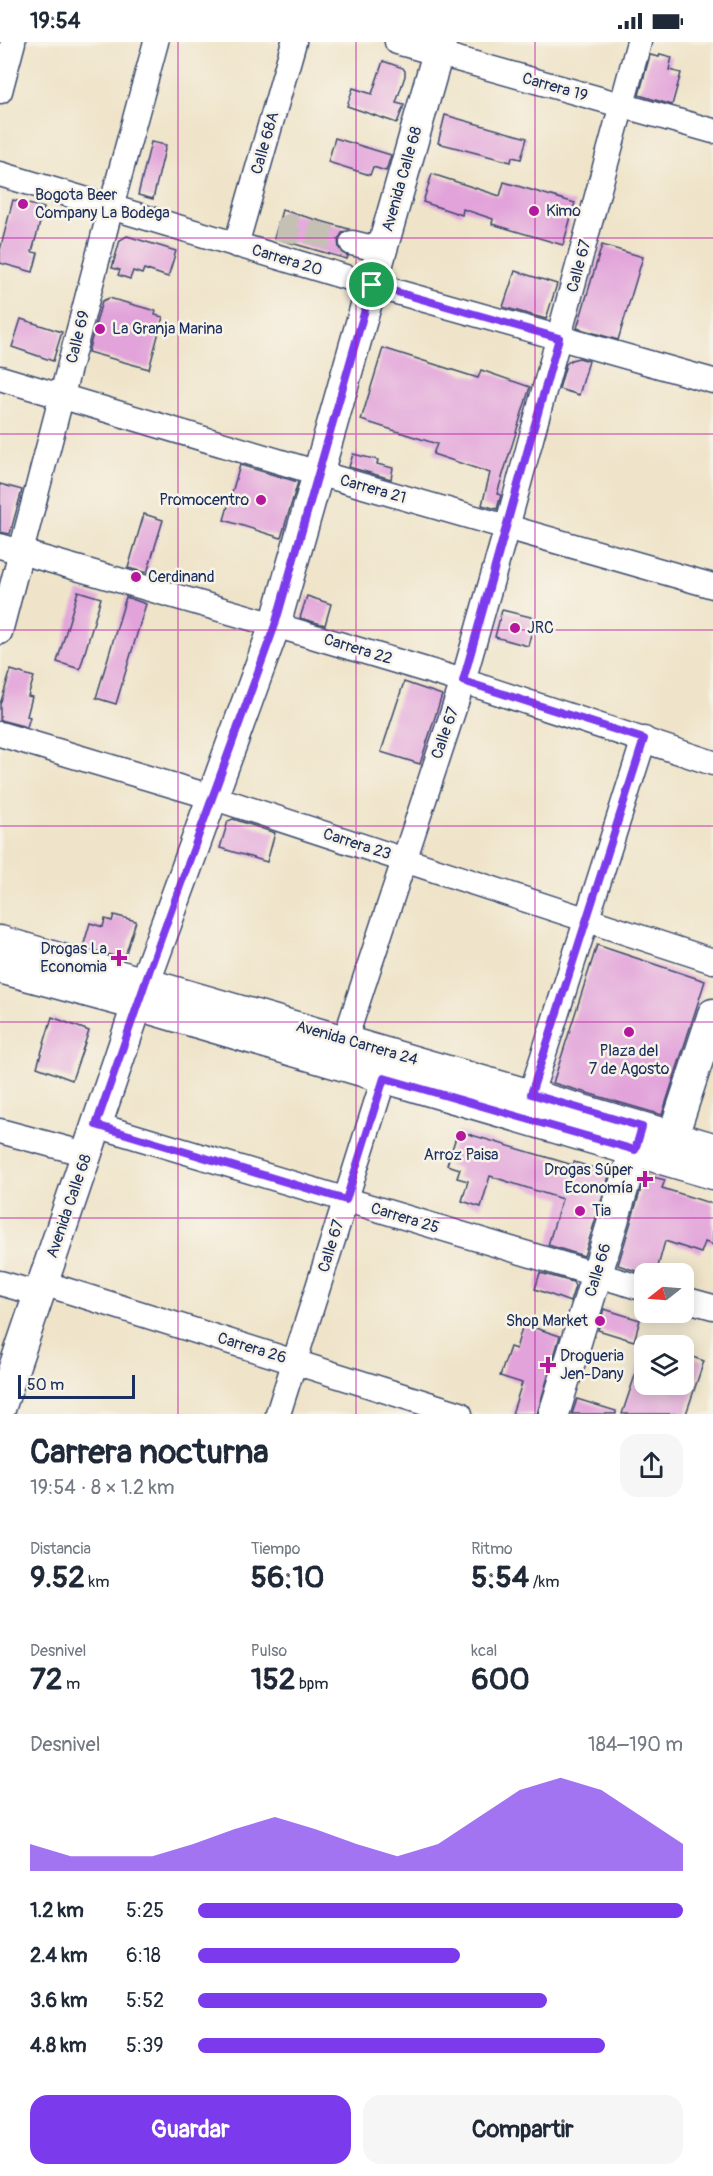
<!DOCTYPE html>
<html lang="es">
<meta charset="utf-8">
<style>
body{margin:0;font-family:Pangolin,sans-serif;background:#f6f6f7;color:#1f2937;height:100vh;display:flex;flex-direction:column;font-size:22px;white-space:nowrap}
*{box-sizing:border-box;margin:0}
p{font-size:20px;color:#747a83}
.icon{flex:none;width:33px;height:33px;fill:none;stroke:currentColor;stroke-width:2;stroke-linecap:round;stroke-linejoin:round}
.map{position:relative;height:1372px;overflow:hidden}
.sheet{display:flex;flex-direction:column;background:#fff;flex:1}
.sheet>*{flex:none}
.needle{width:39px;rotate:253deg}
.tools{position:absolute;left:634px;top:1221px;display:grid;gap:12px}
.tools a{display:grid;place-items:center;width:60px;height:60px;border-radius:12px;background:#fff;box-shadow:0 3px 15px #0003;font-size:30px}
.scale{position:absolute;left:18px;bottom:15px;width:117px;box-sizing:border-box;padding-left:6px;border:3px solid #1b2f5e;border-top:0;font-size:16px;line-height:21px;white-space:nowrap;color:#1b2f5e;-webkit-text-stroke:4px #f7f3e8;paint-order:stroke}
.pin{position:absolute;display:grid;place-items:center;width:51px;height:51px;color:#fff;margin:-26px;border:3px solid #fff;border-radius:50%;box-shadow:0 2px 6px #0007}
.round{display:grid;place-items:center;flex:none;width:63px;height:63px;border-radius:18px;background:#f6f6f7}
.headline{display:flex;align-items:center;justify-content:space-between;height:102px;padding:0 30px}
h1{font-size:33px;font-weight:700;line-height:45px}
.stats{display:grid;grid-template-columns:repeat(3,1fr);gap:9px;height:102px;padding:6px 30px}
.stats div{display:grid;align-content:center}
.stats b{font-size:30px;font-weight:700}
.stats small{font-size:16px;font-weight:400}
.stats p{font-size:16px}
.chart{height:168px;padding:12px 30px}
.chart p{display:flex;justify-content:space-between}
.chart svg{width:100%;height:108px;margin-top:6px;fill:#7c3aed;opacity:.7}
.button{display:flex;gap:12px;margin-top:auto;padding:12px 30px}
.button a{flex:1;height:69px;border-radius:18px;background:#7c3aed;color:#fff;font-size:24px;font-weight:700;line-height:69px;text-align:center}
.button a+a{background:#f6f6f7;color:#1f2937}
ul{padding:0 30px;list-style:none;font-size:20px}
li{display:grid;grid-template-columns:96px 72px 1fr;align-items:center;height:45px}
li i{height:15px;border-radius:8px;background:#7c3aed}
.status{display:flex;justify-content:space-between;align-items:center;height:42px;padding:0 30px;background:#fff;direction:ltr}
.status svg{height:16px;fill:currentColor}
.map>svg:first-child{display:block}
.building{fill:#e2a3da}
.lines{fill:none;stroke-linecap:round;stroke-linejoin:round}
.minor-tunnel{stroke:#c5c0b4;stroke-width:24;stroke-dasharray:24 12;stroke-linecap:butt}
.minor-casing{stroke:#3b4a6e;stroke-width:27}
.major-casing{stroke:#3b4a6e;stroke-width:33}
.minor{stroke:#fff;stroke-width:24}
.major{stroke:#fff;stroke-width:30}
.route-casing{stroke:#fff;stroke-width:12}
.route{stroke:#7c3aed;stroke-width:8}
.grid{fill:none;stroke:#b5179e;stroke-width:1.5;stroke-opacity:0.55}
.poi-dot{fill:#b5179e;stroke:#f7f3e8;stroke-width:2}
.labels{text-anchor:middle;dominant-baseline:central;stroke-width:5;stroke-linejoin:round;paint-order:stroke}
.street-label{font-size:16px;fill:#1b2f5e;stroke:#f7f3e8}
.poi-label{font-size:16px;fill:#1b2f5e;stroke:#f7f3e8;text-anchor:start}
</style>
<div class="status"><b>19:54</b><svg viewBox="0 0 49 12"><path d="M0 12V9h3v3zM5 12V6h3v6zM10 12V3h3v9zM15 12V0h3v12zM26 1h20v11H26zM47 4h2v5h-2z"/></svg></div>
<div class="map">
<svg width="713" height="1372" viewBox="0 0 713 1372">
<rect width="100%" height="100%" fill="#f7f3e8"/>
<filter id="ink" filterUnits="userSpaceOnUse"><feTurbulence type="fractalNoise" baseFrequency=".0167" numOctaves="2"/><feDisplacementMap in="SourceGraphic" scale="12" xChannelSelector="R" yChannelSelector="G"/><feConvolveMatrix kernelMatrix="1 2 1 2 8 2 1 2 1" color-interpolation-filters="sRGB"/></filter>
<filter id="wash" filterUnits="userSpaceOnUse"><feTurbulence type="fractalNoise" baseFrequency=".008" numOctaves="4" result="noise"/><feDisplacementMap in="SourceGraphic" scale="24" xChannelSelector="R" yChannelSelector="G"/><feGaussianBlur stdDeviation="1.35" result="paint"/><feColorMatrix in="noise" values="0 0 0 0 0 0 0 0 0 0 0 0 0 0 0 0 0 1.4 0 .05"/><feComposite in="paint" operator="in"/></filter>
<g filter="url(#wash)">
<rect width="100%" height="100%" fill="#efe4c9"/>
<g id="blocks">
<g class="building">
<path d="M660,12L672,15L669,28L681,31L672,63L639,53L650,13L659,15Z"/>
<path d="M383,19L403,26L405,29V34L396,61L404,63L397,81L347,64L353,46L372,52Z"/>
<path d="M445,73L527,96L521,117L512,115L511,120L438,101Z"/>
<path d="M335,96L391,113L386,129L373,125L370,133L328,120Z"/>
<path d="M151,100L166,103L153,157L138,153Z"/>
<path d="M432,132L500,154L504,140L575,161L563,203L492,182L493,177L463,167L462,173L423,160Z"/>
<path d="M13,158L44,166L32,210L38,211L33,230L0,221V208Z"/>
<path d="M282,168L349,187L342,191L338,198L339,206L342,211L348,214L347,217L274,196Z"/>
<path d="M127,194L176,209L168,235L144,227L142,232L133,229L130,237L118,233L120,228L112,226L120,198Z"/>
<path d="M602,203L643,215L618,298L577,286Z"/>
<path d="M515,229L557,242L546,277L503,265Z"/>
<path d="M109,256L156,269L155,273L163,275L149,327L88,310L102,259Z"/>
<path d="M21,277L62,290L53,319L12,305Z"/>
<path d="M383,306L478,336L481,328L530,345L497,452L501,453L497,467L482,463L490,431L433,412L437,402L361,378Z"/>
<path d="M579,316L589,319L579,353L559,347L566,322L571,318Z"/>
<path d="M353,412L378,418L377,422L393,426L391,437L349,425Z"/>
<path d="M240,423L298,440L281,496L224,478Z"/>
<path d="M0,442L22,448L10,492L0,490Z"/>
<path d="M144,472L163,478L147,531L128,526Z"/>
<path d="M78,549L101,556L80,627L57,620Z"/>
<path d="M307,554L331,562L325,583L300,576Z"/>
<path d="M126,555L146,562L116,662L96,656Z"/>
<path d="M502,568L535,576L528,604L495,595Z"/>
<path d="M11,628L34,635L28,654L32,655L27,674L30,675L27,685L0,678V662Z"/>
<path d="M404,640L442,653L420,722L381,710Z"/>
<path d="M233,777L275,791L267,820L220,806L228,779Z"/>
<path d="M114,873L136,879L124,917L83,905L90,881L103,885L105,877L112,879Z"/>
<path d="M597,903L705,939L662,1073L553,1041Z"/>
<path d="M52,975L89,989L72,1038L37,1025Z"/>
<path d="M458,1089L573,1123L574,1120L610,1131L584,1214L548,1203L562,1157L490,1134L481,1165L462,1159L468,1139L457,1136L460,1127L447,1123Z"/>
<path d="M645,1133L665,1138L662,1146L713,1162V1203L705,1200L701,1211L665,1199L656,1232H645L618,1223Z"/>
<path d="M540,1231L573,1240L575,1244L570,1260L535,1247Z"/>
<path d="M604,1267L640,1278L634,1299L598,1288Z"/>
<path d="M523,1282L560,1294L537,1372H512L522,1341L500,1334L510,1305L516,1307Z"/>
<path d="M643,1310H645V1342H684V1312L704,1319L686,1372H622Z"/>
<path d="M577,1357L616,1369V1372H572Z"/>
</g>
</g>
</g>
<g filter="url(#ink)">
<use href="#blocks" fill-opacity="0" stroke="#3b4a6e" stroke-width="1.5"/>
<g class="lines">
<path class="minor-tunnel" d="M286,200L289,184L352,201"/>
<defs>
<g id="minor">
<path d="M397,0L713,89"/>
<path d="M0,49L13,0"/>
<path d="M0,132L372,243L713,339"/>
<path d="M352,201L382,208"/>
<path d="M236,203L294,0"/>
<path d="M0,336L318,431L713,544"/>
<path d="M0,504L275,583L463,639L713,721"/>
<path d="M0,590L111,165L156,0"/>
<path d="M0,692L212,755L713,919"/>
<path d="M345,998L463,639L507,485L639,0"/>
<path d="M531,1052L644,697"/>
<path d="M96,1083L645,1247"/>
<path d="M0,1089L86,1112"/>
<path d="M0,1241L39,1252"/>
<path d="M43,1241L460,1372"/>
<path d="M684,1257L713,1265"/>
<path d="M278,1372L384,1036"/>
</g>
<g id="major">
<path d="M0,899L713,1106"/>
<path d="M0,926L137,963L713,1132"/>
<path d="M673,1094L713,972"/>
<path d="M0,1367L145,940L275,583L441,0"/>
<path d="M554,1372L640,1091"/>
</g>
</defs>
<use href="#minor" class="minor-casing"/>
<use href="#major" class="major-casing"/>
<use href="#minor" class="minor"/>
<use href="#major" class="major"/>
</g>
</g>
<g class="lines" filter="url(#ink)">
<defs>
<path id="route" d="M372,243L559,296L463,639L644,697L531,1052L642,1085L635,1108L384,1036L346,1158L96,1083L151,924L275,583Z"/>
</defs>
<use href="#route" class="route-casing"/>
<use href="#route" class="route"/>
</g>
<path class="grid" d="M178,0V1372M356,0V1372M535,0V1372M0,196H713M0,392H713M0,588H713M0,784H713M0,980H713M0,1176H713"/>
<g class="poi-dot">
<circle cx="23" cy="162" r="6"/>
<circle cx="534" cy="169" r="6"/>
<circle cx="100" cy="287" r="6"/>
<circle cx="261" cy="458" r="6"/>
<circle cx="136" cy="535" r="6"/>
<circle cx="515" cy="586" r="6"/>
<path d="M116 907h6v6h6v6h-6v6h-6v-6h-6v-6h6z"/>
<circle cx="629" cy="990" r="6"/>
<circle cx="461" cy="1094" r="6"/>
<path d="M642 1128h6v6h6v6h-6v6h-6v-6h-6v-6h6z"/>
<circle cx="580" cy="1169" r="6"/>
<circle cx="600" cy="1279" r="6"/>
<path d="M545 1314h6v6h6v6h-6v6h-6v-6h-6v-6h6z"/>
</g>
<g class="labels">
<g class="street-label">
<text transform="translate(555 45) rotate(16)">Carrera 19</text>
<text transform="translate(265 101) rotate(-74)">Calle 68A</text>
<text transform="translate(402 137) rotate(-74)">Avenida Calle 68</text>
<text transform="translate(287 218) rotate(17)">Carrera 20</text>
<text transform="translate(579 224) rotate(-75)">Calle 67</text>
<text transform="translate(78 295) rotate(-76)">Calle 69</text>
<text transform="translate(373 447) rotate(16)">Carrera 21</text>
<text transform="translate(358 607) rotate(17)">Carrera 22</text>
<text transform="translate(445 691) rotate(-71)">Calle 67</text>
<text transform="translate(357 802) rotate(18)">Carrera 23</text>
<text transform="translate(357 1001) rotate(16)">Avenida Carrera 24</text>
<text transform="translate(69 1164) rotate(-71)">Avenida Calle 68</text>
<text transform="translate(405 1176) rotate(17)">Carrera 25</text>
<text transform="translate(331 1204) rotate(-73)">Calle 67</text>
<text transform="translate(598 1228) rotate(-73)">Calle 66</text>
<text transform="translate(252 1306) rotate(17)">Carrera 26</text>
</g>
<g class="poi-label">
<text x="35" y="153">Bogota Beer<tspan x="35" dy="18">Company La Bodega</tspan></text>
<text x="546" y="169">Kimo</text>
<text x="112" y="287">La Granja Marina</text>
<text x="249" y="458" text-anchor="end">Promocentro</text>
<text x="148" y="535">Cerdinand</text>
<text x="527" y="586">JRC</text>
<text x="107" y="907" text-anchor="end">Drogas La<tspan x="107" dy="18">Economia</tspan></text>
<text x="629" y="1009" text-anchor="middle">Plaza del<tspan x="629" dy="18">7 de Agosto</tspan></text>
<text x="461" y="1113" text-anchor="middle">Arroz Paisa</text>
<text x="633" y="1128" text-anchor="end">Drogas Súper<tspan x="633" dy="18">Economía</tspan></text>
<text x="592" y="1169">Tia</text>
<text x="588" y="1279" text-anchor="end">Shop Market</text>
<text x="560" y="1314">Drogueria<tspan x="560" dy="18">Jen-Dany</tspan></text>
</g>
</g>
</svg>
<div class="tools">
<a><svg class="needle" viewBox="-14 -14 28 28"><path d="M0-13l5 13h-10z" fill="#e53935"/><path d="M0 13l5-13h-10z" fill="#747a83"/></svg></a>
<a><svg class="icon" aria-label="layers" viewBox="0 0 24 24"><path d="M12 4l9 5-9 5-9-5zM3 14l9 5 9-5"/></svg></a>
</div>
<div class="scale">50 m</div>
<div class="pin" style="left:372px;top:243px;background:#1e9e55"><svg class="icon" aria-label="arrive" viewBox="0 0 24 24"><path d="M6 21V4h12l-3 4 3 4H6"/></svg></div>
</div>
<section class="sheet">
<div class="headline"><div><h1>Carrera nocturna</h1><p>19:54 · 8 × 1.2 km</p></div><a class="round"><svg class="icon" aria-label="share" viewBox="0 0 24 24"><path d="M12 15V3M7 8l5-5 5 5M5 13v7h14v-7"/></svg></a></div>
<div class="stats">
<div><p>Distancia</p><b>9.52<small> km</small></b></div>
<div><p>Tiempo</p><b>56:10</b></div>
<div><p>Ritmo</p><b>5:54<small> /km</small></b></div>
</div>
<div class="stats">
<div><p>Desnivel</p><b>72<small> m</small></b></div>
<div><p>Pulso</p><b>152<small> bpm</small></b></div>
<div><p>kcal</p><b>600</b></div>
</div>
<div class="chart"><p><span>Desnivel</span>184–190 m</p>
<svg viewBox="0 0 160 44" preserveAspectRatio="none"><path d="M0 44V33L10 38L20 38L30 38L40 33L50 27L60 22L70 27L80 33L90 38L100 33L110 22L120 11L130 6L140 11L150 22L160 33V44z"/></svg>
</div>
<ul>
<li><b>1.2 km</b>5:25<i style="width:100%"></i></li>
<li><b>2.4 km</b>6:18<i style="width:54%"></i></li>
<li><b>3.6 km</b>5:52<i style="width:72%"></i></li>
<li><b>4.8 km</b>5:39<i style="width:84%"></i></li>
</ul>
<div class="button"><a>Guardar</a><a>Compartir</a></div>
</section>
